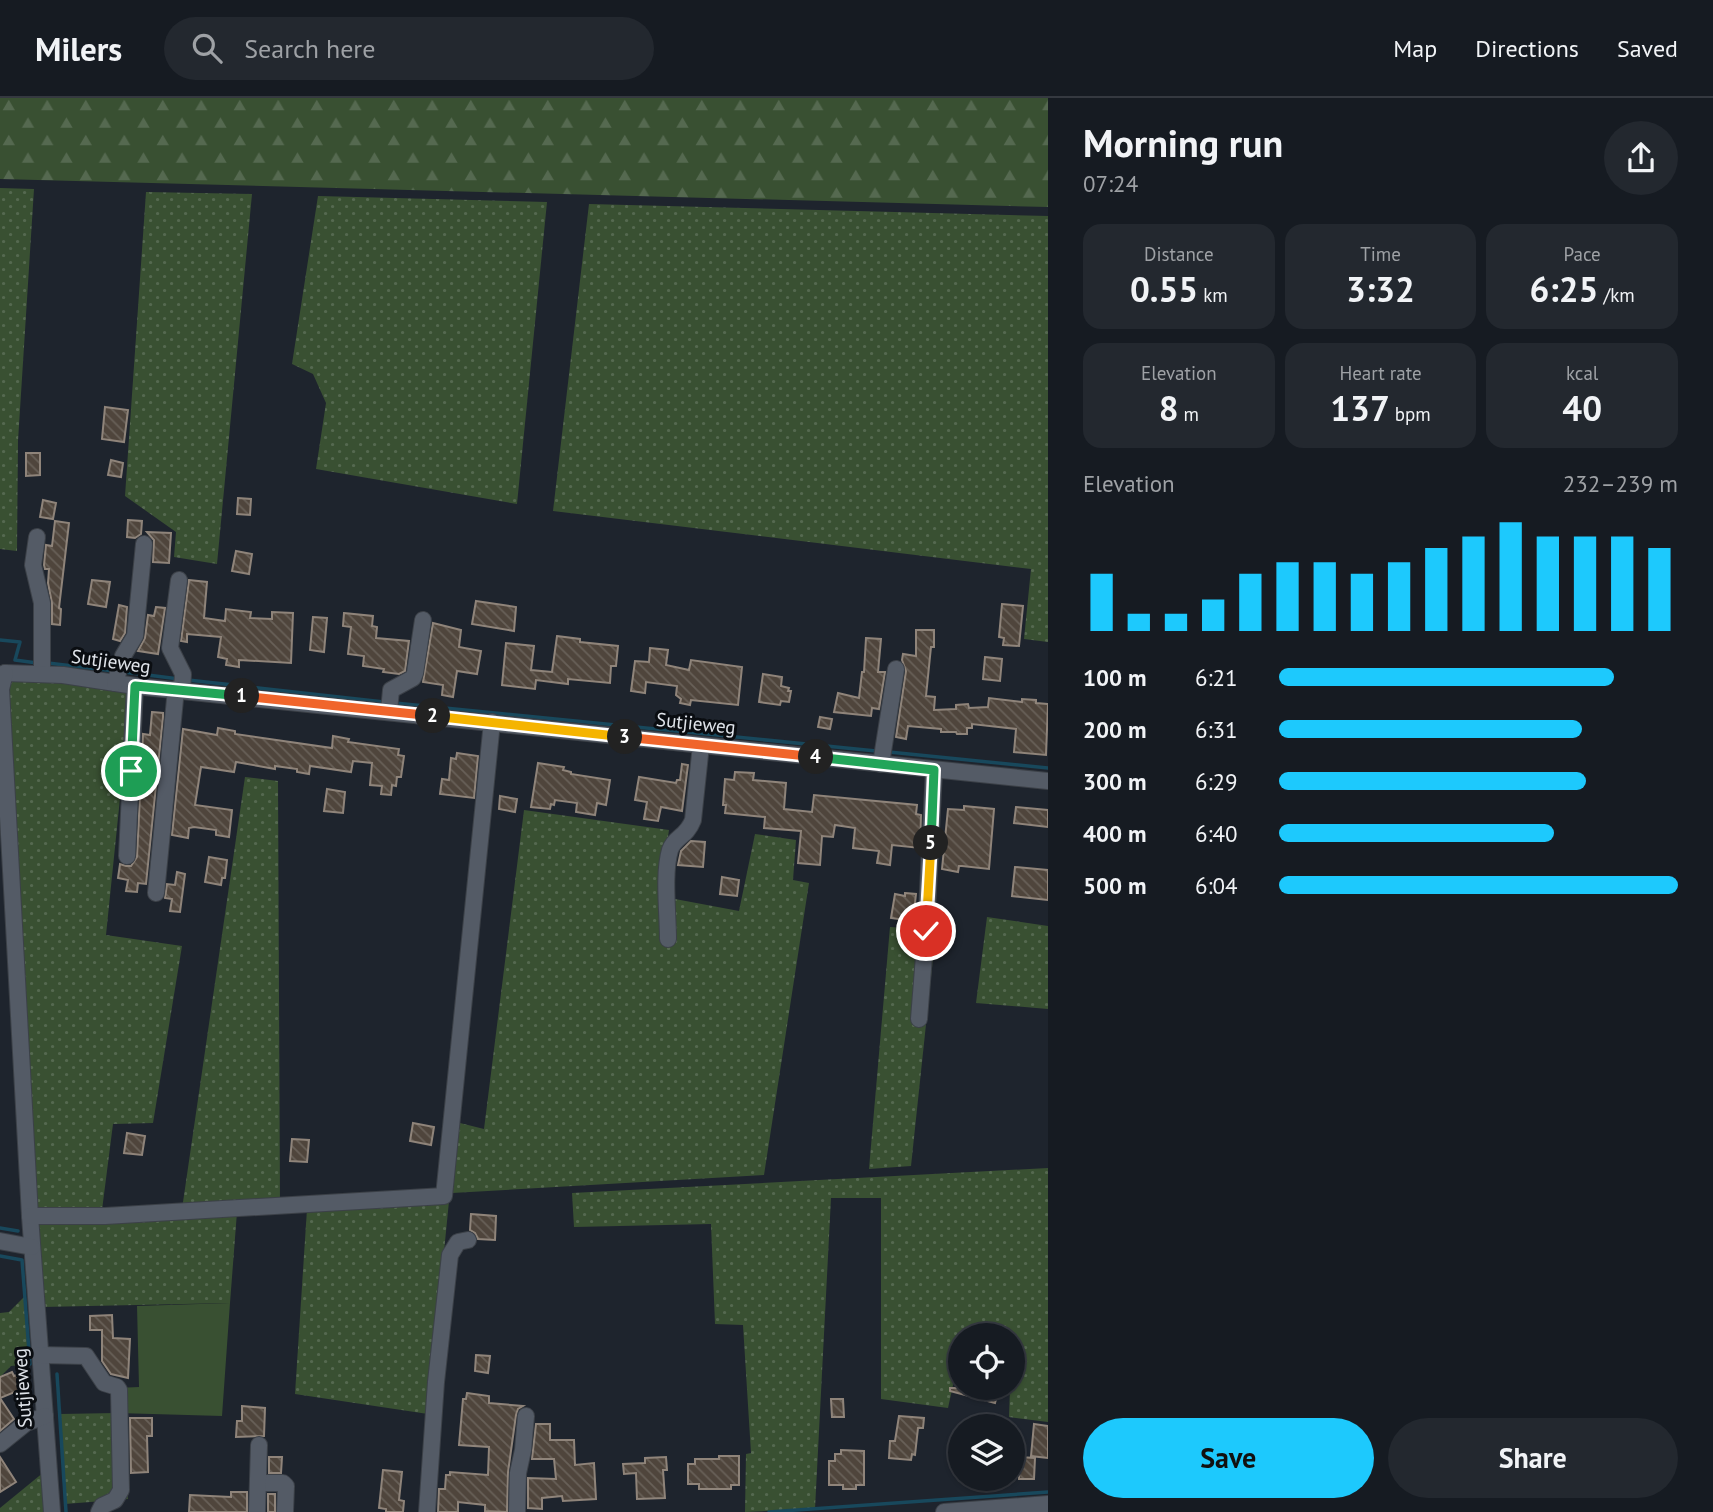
<!DOCTYPE html>
<meta charset="utf-8">
<style>
body{margin:0;font-family:"PT Sans",sans-serif;background:#23282f;color:#f1f3f6;height:100vh;display:flex;flex-direction:column;font-size:26px;white-space:nowrap}
*{box-sizing:border-box;margin:0}
p{font-size:23px;color:#9ea1a5}
.icon{flex:none;width:38px;height:38px;fill:none;stroke:currentColor;stroke-width:2;stroke-linecap:round;stroke-linejoin:round}
.map{position:relative;flex:1;overflow:hidden}
.panel{display:flex;flex-direction:column;background:#161b22;width:665px}
.panel>*{flex:none}
.fabs{position:absolute;left:948px;top:1225px;display:grid;gap:14px}
.fabs a{display:grid;place-items:center;width:77px;height:77px;border-radius:50%;background:#161b22;box-shadow:0 2px 5px #0004,0 0 0 2px #353940;font-size:35px}
.pin{position:absolute;display:grid;place-items:center;width:60px;height:60px;color:#fff;margin:-30px;border:4px solid #fff;border-radius:50%;box-shadow:0 2px 7px #0007}
.km{position:absolute;width:35px;height:35px;margin:-18px;border-radius:50%;background:#222;color:#fff;font-size:19px;line-height:35px;text-align:center}
.round{display:grid;place-items:center;flex:none;width:74px;height:74px;border-radius:37px;background:#23282f}
.head{display:flex;align-items:center;justify-content:space-between;height:119px;padding:0 35px}
h1{font-size:38px;font-weight:700;line-height:52px}
.figures{display:grid;grid-template-columns:repeat(3,1fr);gap:10px;height:119px;padding:7px 35px}
.figures div{display:grid;align-content:center;border-radius:18px;background:#23282f;text-align:center}
.figures b{font-size:35px;font-weight:700}
.figures small{font-size:19px;font-weight:400}
.figures p{font-size:19px}
.chart{height:196px;padding:14px 35px}
.chart p{display:flex;justify-content:space-between}
.chart svg{width:100%;height:126px;margin-top:7px;stroke:#1dc9fd;stroke-width:6}
.cta{display:flex;gap:14px;margin-top:auto;padding:14px 35px}
.cta a{flex:1;height:80px;border-radius:42px;background:#1dc9fd;color:#111;font-size:28px;font-weight:700;line-height:80px;text-align:center}
.cta a+a{background:#23282f;color:#f1f3f6}
ul{padding:0 35px;list-style:none;font-size:23px}
li{display:grid;grid-template-columns:112px 84px 1fr;align-items:center;height:52px}
li i{height:18px;border-radius:9px;background:#1dc9fd}
header{display:flex;align-items:center;gap:42px;box-sizing:border-box;height:98px;padding:0 35px;background:#161b22;border-bottom:2px solid #353940}
header strong{font-size:33px}
nav{display:flex;gap:38px;margin-inline-start:auto;font-size:24px}
.search{width:490px;height:63px;background:#23282f;display:flex;align-items:center;gap:18px;box-sizing:border-box;padding:0 24px;border-radius:38px;color:#9ea1a5;font-size:26px}
main{display:flex;flex:1;min-height:0}
.map>svg:first-child{display:block}
.grass{fill:url(#grass-dots)}
.forest{fill:url(#forest-firs)}
.garden{fill:#395032}
.lines{fill:none;stroke-linecap:round;stroke-linejoin:round}
.stream{stroke:#18485c;stroke-width:3.5}
.building{fill:url(#building-back-hatch);stroke:#8f847a;stroke-width:2}
.minor-casing{stroke:#3c4148;stroke-width:18}
.minor{stroke:#545b66;stroke-width:16}
.split-1-casing{stroke:#fff;stroke-width:14}
.split-2-casing{stroke:#fff;stroke-width:14}
.split-3-casing{stroke:#fff;stroke-width:14}
.split-4-casing{stroke:#fff;stroke-width:14}
.split-5-casing{stroke:#fff;stroke-width:14}
.split-6-casing{stroke:#fff;stroke-width:14}
.split-1{stroke:#22a559;stroke-width:9}
.split-2{stroke:#f0652b;stroke-width:9}
.split-3{stroke:#f5b400;stroke-width:9}
.split-4{stroke:#f0652b;stroke-width:9}
.split-5{stroke:#22a559;stroke-width:9}
.split-6{stroke:#f5b400;stroke-width:9}
.labels{text-anchor:middle;dominant-baseline:central;stroke-width:6;stroke-linejoin:round;paint-order:stroke}
.street-label{font-size:19px;fill:#e0e4ea;stroke:#0a0d11}
</style>
<header>
<strong>Milers</strong>
<div class="search"><svg class="icon" aria-label="search" viewBox="0 0 24 24"><circle cx="10" cy="10" r="6"/><path d="M15 15l6 6"/></svg>Search here</div>
<nav><a>Map</a><a>Directions</a><a>Saved</a></nav>
</header>
<main>
<div class="map">
<svg width="1048" height="1414" viewBox="0 0 1048 1414">
<defs>
<pattern id="grass-dots" width="8" height="8" patternUnits="userSpaceOnUse" patternTransform="scale(1.75)"><rect width="8" height="8" fill="#395032"/><path d="M2 2h.1M6 6h.1" fill="none" stroke="#556950" stroke-width="1.8" stroke-linecap="round"/></pattern>
<pattern id="forest-firs" width="22" height="20" patternUnits="userSpaceOnUse" patternTransform="scale(1.75)"><rect width="22" height="20" fill="#395032"/><path d="M5 1l3.5 6h-7zM16 11l3.5 6h-7z" fill="#556950"/></pattern>
<pattern id="building-back-hatch" width="6" height="6" patternUnits="userSpaceOnUse" patternTransform="scale(1.75)"><rect width="6" height="6" fill="#4f453c"/><path d="M-1 5l2 2M0 0l6 6M5-1l2 2" fill="none" stroke="#686058"/></pattern>
</defs>
<rect width="100%" height="100%" fill="#1e242d"/>
<g class="grass">
<path d="M0,90L34,91L18,343L17,453L0,451Z"/>
<path d="M146,94L252,96L217,466L174,459L176,434L125,398Z"/>
<path d="M318,98L547,104L517,406L316,371L326,305L313,276L292,266Z"/>
<path d="M589,106L1048,118V544L1024,541L1031,471L553,413Z"/>
<path d="M14,581L63,582L131,593L106,837L182,848L153,1025L113,1026L102,1112L37,1114L8,590Z"/>
<path d="M245,679L278,683L280,1107L182,1111Z"/>
<path d="M524,712L669,732L659,798L739,813L755,736L796,742L793,782L809,785L764,1077L452,1095L447,1072L456,1024L484,1031Z"/>
<path d="M987,819L1048,828V911L976,905Z"/>
<path d="M890,829L936,832L911,1068L869,1071Z"/>
<path d="M1048,1070V1324L1009,1319L1010,1290H1013V1237H961V1279L955,1278L948,1310L881,1301V1100H831L815,1411L745,1414L746,1356L751,1355L743,1227L715,1226L711,1126L574,1129L572,1095Z"/>
<path d="M449,1103L428,1316L295,1296L307,1111Z"/>
<path d="M237,1114L230,1205L42,1209L36,1131L39,1123Z"/>
<path d="M25,1198L30,1266L11,1268L0,1279V1215L9,1214Z"/>
<path d="M117,1315L128,1401L65,1406L60,1316Z"/>
<path d="M44,1374L47,1414H0V1410Z"/>
</g>
<path class="forest" d="M0,0H1048V109L0,81Z"/>
<path class="garden" d="M230,1205L222,1318L117,1315L116,1290L139,1289L137,1208Z"/>
<g class="lines">
<g class="stream">
<path d="M0,542L20,544L15,562L37,565"/>
<path d="M48,565L114,573"/>
<path d="M124,574L179,581"/>
<path d="M188,582L384,604"/>
<path d="M395,605L876,653"/>
<path d="M889,654L1048,670"/>
<path d="M0,1130L18,1133"/>
<path d="M0,1158L22,1162L30,1266"/>
<path d="M57,1276L66,1414"/>
<path d="M769,1414L1048,1394"/>
</g>
</g>
<g class="building">
<path d="M105,309L128,312L124,344L102,341Z"/>
<path d="M26,355H40V377L26,378Z"/>
<path d="M111,362L123,365L121,379L108,377Z"/>
<path d="M238,400L251,401L250,417L237,416Z"/>
<path d="M43,402L56,405L53,421L40,419Z"/>
<path d="M128,422L142,423L141,436L135,440L127,439Z"/>
<path d="M55,423L69,425L59,510L61,511L60,527L52,526V505L48,485L49,471H45L44,467L46,447L52,448Z"/>
<path d="M147,434L171,435L169,465L153,464L154,442Z"/>
<path d="M236,453L252,456L249,476L232,473Z"/>
<path d="M92,482L110,484L106,509L88,506Z"/>
<path d="M189,482L207,484L204,520L225,523L226,511L251,514L250,520L272,521V514L293,515L291,565L239,562V569L226,567L227,561L218,559L221,539L187,536V544L181,543Z"/>
<path d="M476,503L516,509L514,533L472,526Z"/>
<path d="M1002,506L1023,508L1019,548L1003,547L1004,540L999,539Z"/>
<path d="M119,507L127,509L125,535L120,543L113,541Z"/>
<path d="M156,509L165,510L158,556L138,553L145,540L148,517L154,518Z"/>
<path d="M344,515L373,518L372,528L377,529L376,540L409,543L405,573L399,576L383,574L384,571L363,568L364,558L348,556L351,529L343,528Z"/>
<path d="M313,519L327,520L324,554L310,552Z"/>
<path d="M433,525L461,532L459,549L481,553L477,576L457,573L453,599L442,597L443,587L423,584Z"/>
<path d="M916,532H934V549H931L926,598L935,599L934,612L956,611V607L968,606L969,610L988,609L989,600L1022,604V601L1036,602V605L1048,606L1046,657L1014,654L1016,631L972,626V630H967V636H957L956,634H941V631L908,628L906,641L896,639L906,573L902,562L903,556L916,558Z"/>
<path d="M557,538L580,541V544L618,548L616,568H611L610,585L568,581V586L536,582L535,591L502,587L506,545L534,548L531,572L552,574Z"/>
<path d="M866,540L881,541L878,574H885L879,611L872,610L871,618L834,614L838,595L859,600L862,574H864Z"/>
<path d="M650,550L668,552L666,567L689,572L691,562L742,569L738,607L691,602L690,607L680,605L681,601L676,597L677,588L646,584L645,595L631,593L635,563L649,564Z"/>
<path d="M985,559L1002,561L1000,583L983,581Z"/>
<path d="M763,576L782,579L781,588L789,590L788,593H791L789,604L781,603L780,607L759,604Z"/>
<path d="M152,614L163,615V619L146,786L138,785L137,794L126,793L128,782L118,780L120,766L126,768H131L137,759L143,636L150,637Z"/>
<path d="M820,619L832,621L830,631L818,629Z"/>
<path d="M218,630L235,633V636L332,650L333,638L349,641L348,644L399,651L398,657L404,658L401,679H397L396,688L392,687L391,697L381,696L382,688L370,687L372,665L353,663L351,674L310,668L309,676L297,674V671L275,668V671L236,664L234,674L201,669L195,707L232,712L229,739L216,737V732L194,729L189,730L188,740L172,737L183,631L217,637Z"/>
<path d="M457,655L478,658L474,700L440,696L442,681L449,682L451,660L456,661Z"/>
<path d="M538,665L564,669L563,672L571,674V676L610,682L606,707L597,705L595,717L576,714L577,705L555,702L554,707L551,706L550,711L531,709Z"/>
<path d="M682,666L688,667L682,713L661,709L658,723L644,721L647,704L635,702L639,679L676,685L677,682H680Z"/>
<path d="M735,674L754,675L753,682L786,685L784,711L812,714L814,697L917,707L916,716L921,717L920,750L892,747L890,767L877,765L879,753L853,750L855,730L835,727L833,739L822,738L820,767L798,765L801,733L764,730L765,719L725,715L726,707H723L725,681L734,682Z"/>
<path d="M327,691L345,694L343,715L324,713Z"/>
<path d="M500,698L517,701L515,714L499,711Z"/>
<path d="M964,708L994,711L989,771L962,768H959L958,774L942,771L948,711L964,712Z"/>
<path d="M1016,709L1048,712V729L1014,725Z"/>
<path d="M691,743L705,744L703,769L678,767L681,753Z"/>
<path d="M209,759L227,762L225,780H222L221,787L205,784Z"/>
<path d="M1015,769L1048,772V802L1012,798Z"/>
<path d="M177,774L185,776L180,814L170,813L172,801L165,800L167,786L175,787Z"/>
<path d="M722,779L739,782L737,798L720,796Z"/>
<path d="M905,795L916,796L913,823L891,820L895,796L905,798Z"/>
<path d="M413,1025L434,1029L431,1047L410,1043Z"/>
<path d="M127,1035L145,1038L142,1057L124,1055Z"/>
<path d="M292,1041L309,1042L307,1064L290,1063Z"/>
<path d="M471,1116L496,1118L495,1142L478,1141L475,1135L470,1132Z"/>
<path d="M112,1217L113,1240L130,1241L128,1280L111,1276L102,1263V1232H90V1218Z"/>
<path d="M476,1257L490,1258L488,1275L475,1273Z"/>
<path d="M12,1274L14,1278L22,1275L27,1289L0,1300L14,1321L0,1333V1279Z"/>
<path d="M950,1290H999L995,1305L950,1293Z"/>
<path d="M467,1295L489,1298V1305L523,1308L518,1311L516,1317L508,1374L507,1414L485,1413V1407L458,1404V1414H438L439,1391H445L446,1377H450V1374L488,1377L489,1349L459,1347L463,1301H466Z"/>
<path d="M831,1301H843L844,1319H832Z"/>
<path d="M242,1308L265,1310L264,1338L236,1339L237,1323H242Z"/>
<path d="M899,1318L924,1320L923,1330H918L915,1357L912,1356L911,1362L889,1360L890,1343H895Z"/>
<path d="M130,1320H152V1338H147L148,1374L131,1375Z"/>
<path d="M536,1326H550V1342H574L575,1367L594,1365L596,1401L563,1403L562,1398L542,1400V1411L528,1410V1380L556,1381L554,1361H532Z"/>
<path d="M1034,1326L1048,1328V1360L1031,1358Z"/>
<path d="M841,1352L864,1353V1387H856V1391H843V1387H829V1363H835V1356H841Z"/>
<path d="M719,1358H739V1387H731V1391H699V1386H688V1366H695V1361H719Z"/>
<path d="M0,1359L16,1384L0,1394Z"/>
<path d="M269,1359H282L281,1375H269Z"/>
<path d="M666,1359L667,1372H663L665,1400L637,1401L636,1375L624,1376L623,1366L645,1365V1360Z"/>
<path d="M1019,1359L1035,1360L1034,1381H1019Z"/>
<path d="M383,1372L402,1374L399,1402L404,1403L403,1414H386V1411L379,1410Z"/>
<path d="M231,1394H247V1414H189L190,1397L231,1399Z"/>
<rect x="268" y="1396" width="7" height="18"/>
</g>
<g class="lines">
<defs>
<g id="minor">
<path d="M37,439L33,467L42,505V576"/>
<path d="M179,482L170,550L183,576L182,592"/>
<path d="M5,575L63,577L135,588L1048,683"/>
<path d="M5,575L1,591L30,1118L52,1414"/>
<path d="M115,585L123,558L135,538L144,446"/>
<path d="M389,613L391,592L413,580L415,575L423,522"/>
<path d="M881,666L896,571"/>
<path d="M127,758L135,588"/>
<path d="M156,795L176,591"/>
<path d="M668,841C668,815 663,776 670,752C675,738 686,740 693,722L701,647"/>
<path d="M919,921L926,833L934,672"/>
<path d="M30,1118H105L444,1098L492,624"/>
<path d="M0,1143L32,1149"/>
<path d="M40,1257L86,1258L104,1285L117,1289L119,1292L121,1392L115,1402L102,1408L99,1414"/>
<path d="M0,1346L26,1325L45,1318"/>
<path d="M259,1385H283L286,1388L285,1414"/>
<path d="M257,1414L259,1347"/>
<path d="M427,1414L436,1284L450,1157L458,1144L468,1142"/>
<path d="M517,1414L518,1375L523,1352L526,1318"/>
<path d="M944,1414L1048,1406"/>
</g>
</defs>
<use href="#minor" class="minor-casing"/>
<use href="#minor" class="minor"/>
</g>
<g class="lines">
<defs>
<path id="split-1" d="M131,673L135,588L242,598"/>
<path id="split-2" d="M242,598L433,618"/>
<path id="split-3" d="M433,618L625,639"/>
<path id="split-4" d="M625,639L816,659"/>
<path id="split-5" d="M816,659L934,672L931,745"/>
<path id="split-6" d="M926,833L931,745"/>
</defs>
<use href="#split-1" class="split-1-casing"/>
<use href="#split-2" class="split-2-casing"/>
<use href="#split-3" class="split-3-casing"/>
<use href="#split-4" class="split-4-casing"/>
<use href="#split-5" class="split-5-casing"/>
<use href="#split-6" class="split-6-casing"/>
<use href="#split-1" class="split-1"/>
<use href="#split-2" class="split-2"/>
<use href="#split-3" class="split-3"/>
<use href="#split-4" class="split-4"/>
<use href="#split-5" class="split-5"/>
<use href="#split-6" class="split-6"/>
</g>
<g class="labels">
<g class="street-label">
<text transform="translate(111 563) rotate(8)">Sutjieweg</text>
<text transform="translate(696 625) rotate(6)">Sutjieweg</text>
<text transform="translate(22 1290) rotate(-94)">Sutjieweg</text>
</g>
</g>
</svg>
<div class="fabs">
<a><svg class="icon" aria-label="locate" viewBox="0 0 24 24"><circle cx="12" cy="12" r="6"/><path d="M12 2v4M12 18v4M2 12h4M18 12h4"/></svg></a>
<a><svg class="icon" aria-label="layers" viewBox="0 0 24 24"><path d="M12 4l9 5-9 5-9-5zM3 14l9 5 9-5"/></svg></a>
</div>
<div class="pin" style="left:131px;top:673px;background:#1e9e55"><svg class="icon" aria-label="arrive" viewBox="0 0 24 24"><path d="M6 21V4h12l-3 4 3 4H6"/></svg></div>
<div class="pin" style="left:926px;top:833px;background:#d93025"><svg class="icon" aria-label="check" viewBox="0 0 24 24"><path d="M5 12l5 5 9-10"/></svg></div>
<b class="km" style="left:242px;top:598px">1</b>
<b class="km" style="left:433px;top:618px">2</b>
<b class="km" style="left:625px;top:639px">3</b>
<b class="km" style="left:816px;top:659px">4</b>
<b class="km" style="left:931px;top:745px">5</b>
</div>
<section class="panel">
<div class="head"><div><h1>Morning run</h1><p>07:24</p></div><a class="round"><svg class="icon" aria-label="share" viewBox="0 0 24 24"><path d="M12 15V3M7 8l5-5 5 5M5 13v7h14v-7"/></svg></a></div>
<div class="figures">
<div><p>Distance</p><b>0.55<small> km</small></b></div>
<div><p>Time</p><b>3:32</b></div>
<div><p>Pace</p><b>6:25<small> /km</small></b></div>
</div>
<div class="figures">
<div><p>Elevation</p><b>8<small> m</small></b></div>
<div><p>Heart rate</p><b>137<small> bpm</small></b></div>
<div><p>kcal</p><b>40</b></div>
</div>
<div class="chart"><p><span>Elevation</span>232–239 m</p>
<svg viewBox="0 0 160 44" preserveAspectRatio="none"><path d="M5 44V24M15 44V38M25 44V38M35 44V33M45 44V24M55 44V20M65 44V20M75 44V24M85 44V20M95 44V15M105 44V11M115 44V6M125 44V11M135 44V11M145 44V11M155 44V15"/></svg>
</div>
<ul>
<li><b>100 m</b>6:21<i style="width:84%"></i></li>
<li><b>200 m</b>6:31<i style="width:76%"></i></li>
<li><b>300 m</b>6:29<i style="width:77%"></i></li>
<li><b>400 m</b>6:40<i style="width:69%"></i></li>
<li><b>500 m</b>6:04<i style="width:100%"></i></li>
</ul>
<div class="cta"><a>Save</a><a>Share</a></div>
</section>
</main>
